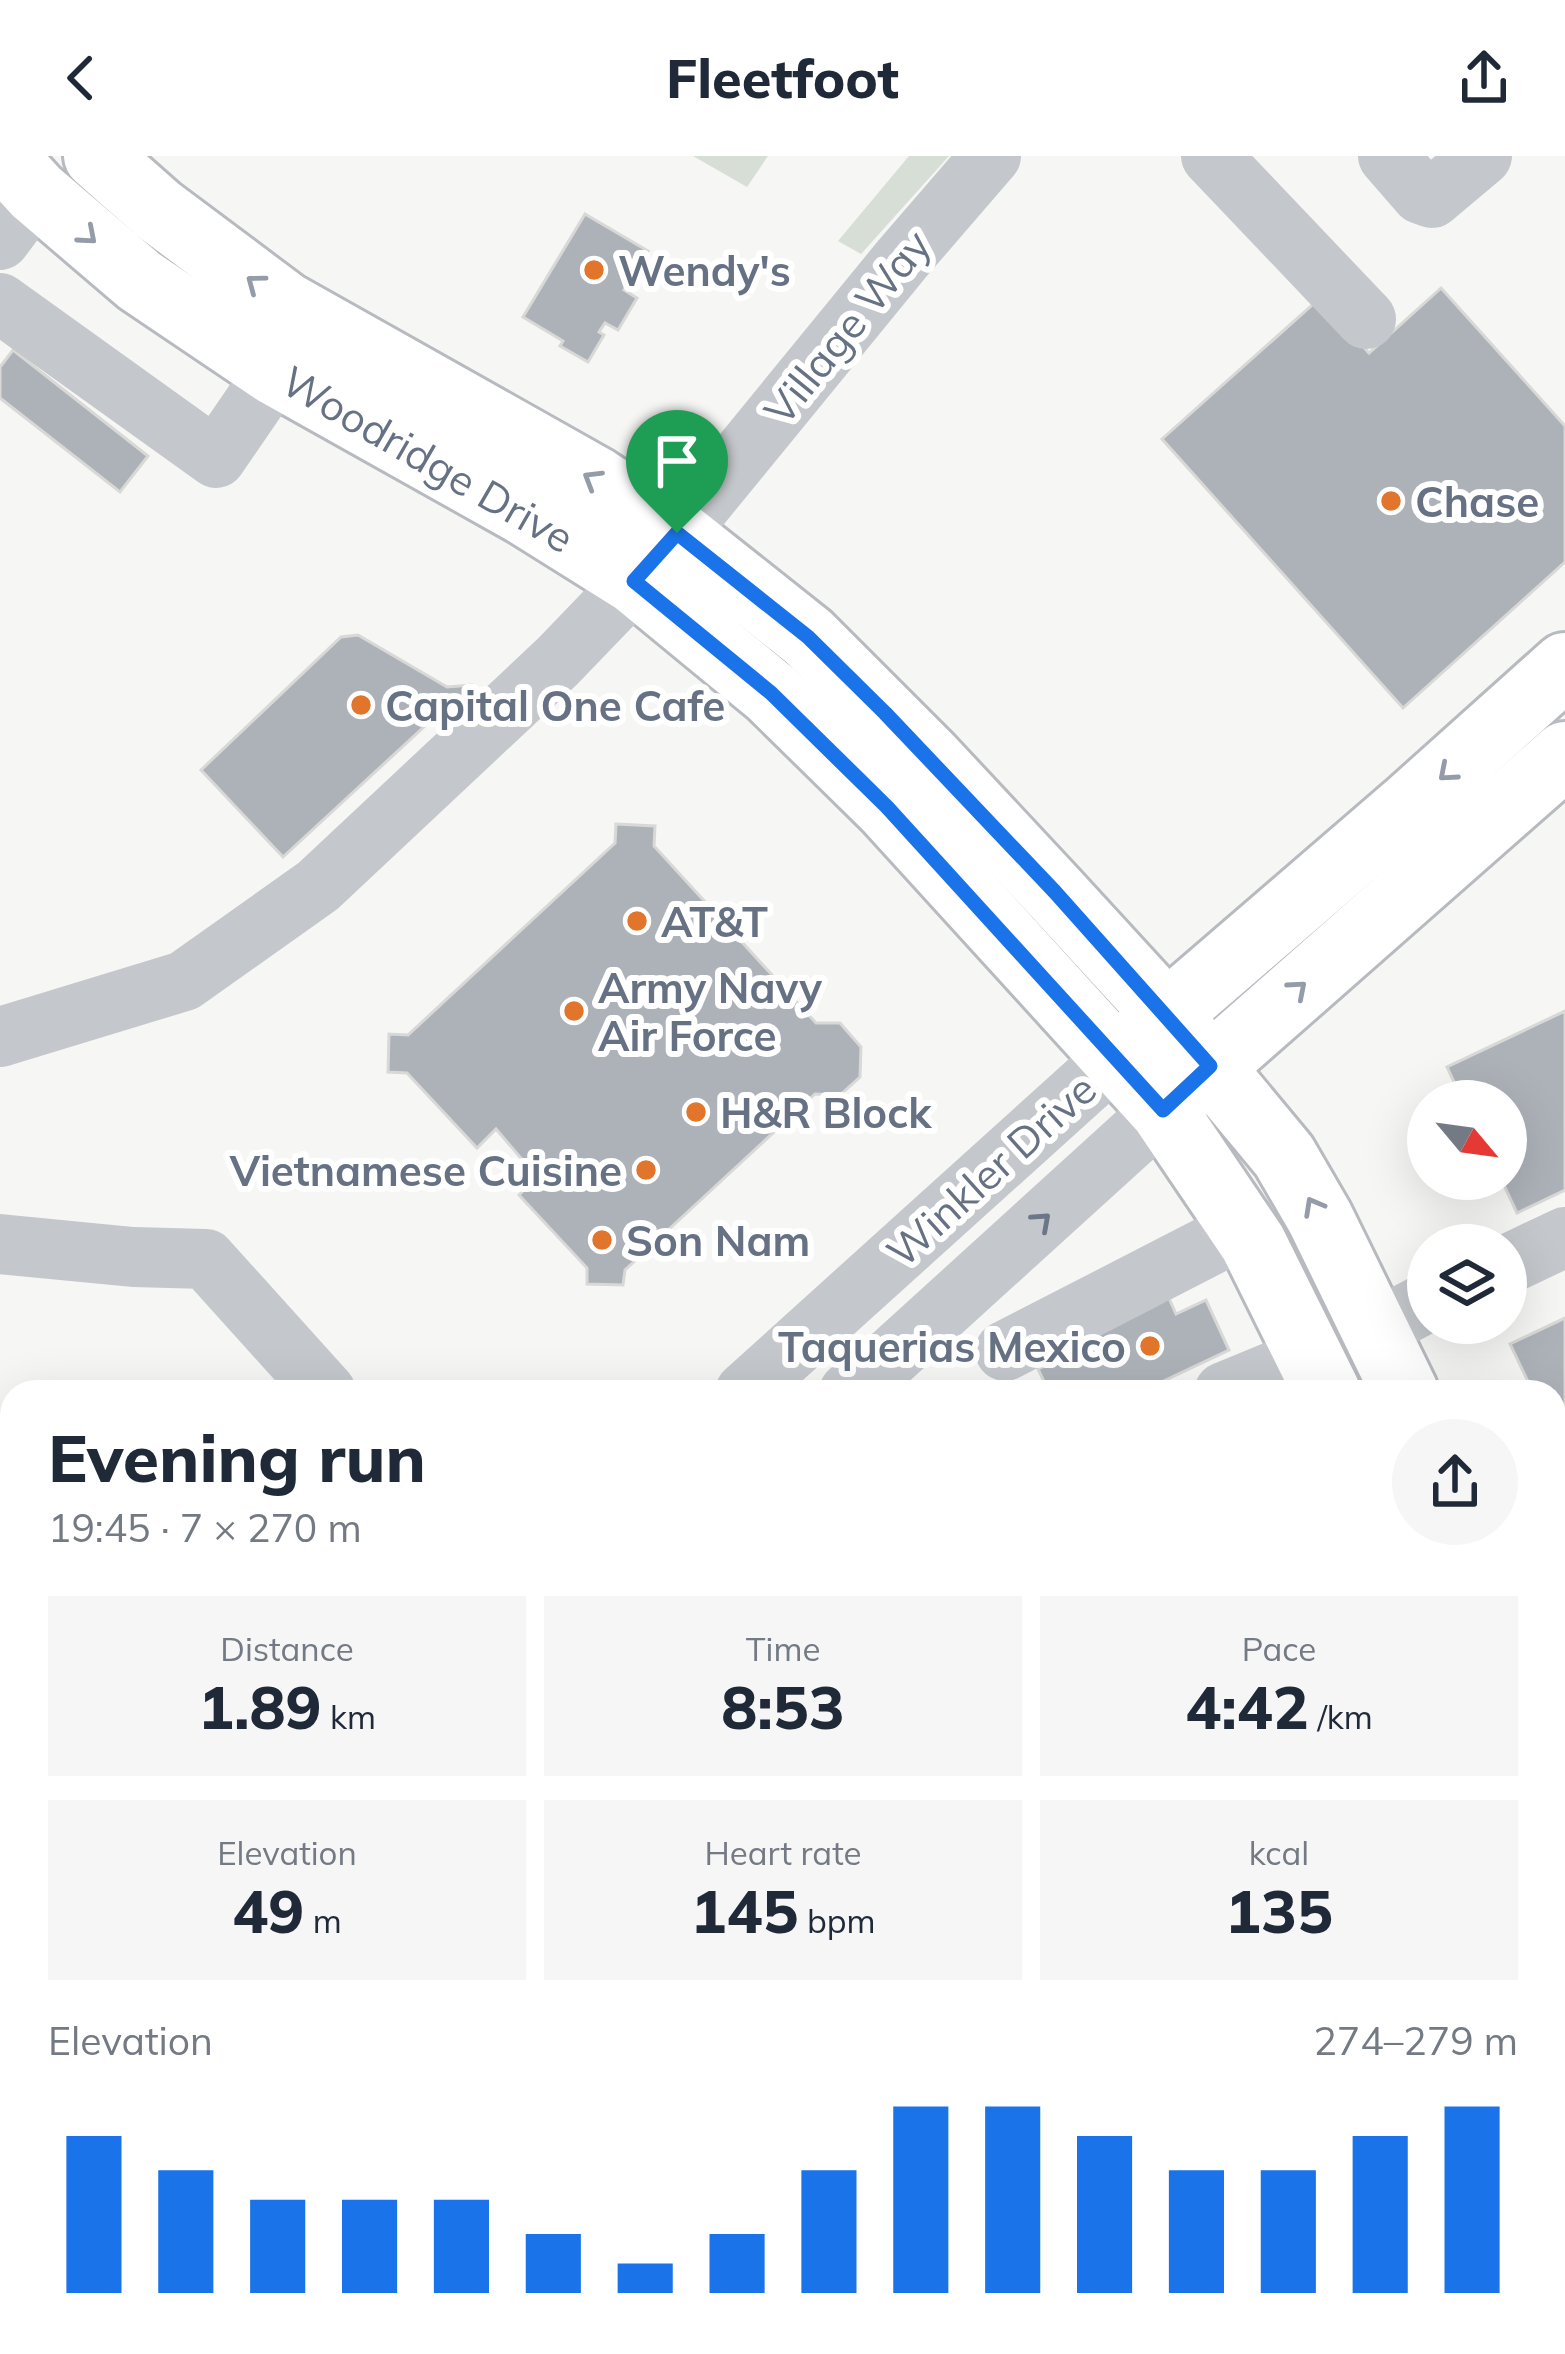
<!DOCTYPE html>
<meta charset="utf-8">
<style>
body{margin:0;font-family:Mulish,sans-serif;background:#f6f6f7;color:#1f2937;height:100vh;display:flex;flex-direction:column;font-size:45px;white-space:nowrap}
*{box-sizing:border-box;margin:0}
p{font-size:39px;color:#747a83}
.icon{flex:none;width:66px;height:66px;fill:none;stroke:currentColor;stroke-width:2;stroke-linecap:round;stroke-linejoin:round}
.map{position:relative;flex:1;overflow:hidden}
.drawer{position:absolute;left:0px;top:1224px;width:1566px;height:975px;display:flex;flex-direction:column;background:#fff;border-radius:36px 36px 0 0;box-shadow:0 12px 48px #0002}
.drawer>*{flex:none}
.needle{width:78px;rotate:119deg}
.fabs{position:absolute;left:1407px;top:924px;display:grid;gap:24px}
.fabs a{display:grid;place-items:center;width:120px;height:120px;border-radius:50%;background:#fff;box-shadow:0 12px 48px #0002;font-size:60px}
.pin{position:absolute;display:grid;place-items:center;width:102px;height:102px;color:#fff;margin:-123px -51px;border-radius:50% 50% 50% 0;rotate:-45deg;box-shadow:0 0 12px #0007}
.pin .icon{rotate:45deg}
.round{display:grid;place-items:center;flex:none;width:126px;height:126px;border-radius:63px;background:#f6f6f7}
.head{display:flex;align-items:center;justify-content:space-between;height:204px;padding:0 48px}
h1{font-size:66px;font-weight:800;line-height:90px}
.stats{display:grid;grid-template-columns:repeat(3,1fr);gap:18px;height:204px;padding:12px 48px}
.stats div{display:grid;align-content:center;border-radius:0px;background:#f6f6f7;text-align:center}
.stats b{font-size:60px;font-weight:800}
.stats small{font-size:33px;font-weight:400}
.stats p{font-size:33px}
.chart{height:336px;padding:24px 48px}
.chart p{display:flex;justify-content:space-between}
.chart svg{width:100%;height:216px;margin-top:12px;stroke:#1a73e8;stroke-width:6}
header{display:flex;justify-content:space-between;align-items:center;height:156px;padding:0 48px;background:#fff;font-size:54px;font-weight:800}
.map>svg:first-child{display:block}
.green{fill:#d7ded5}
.building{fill:#adb2b9;stroke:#d8d8d6;stroke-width:3}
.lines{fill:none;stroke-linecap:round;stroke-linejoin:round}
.minor-tunnel{stroke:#d2d6d8;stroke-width:60;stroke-dasharray:60 30;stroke-linecap:butt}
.major-casing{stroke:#b7babf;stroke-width:72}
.highway-casing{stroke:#b7b9bd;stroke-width:72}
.minor{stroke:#c4c7cb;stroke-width:60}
.major{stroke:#fff;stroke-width:66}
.highway{stroke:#fff;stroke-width:66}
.oneway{stroke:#949ca9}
.oneway2{stroke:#6b7688}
.route-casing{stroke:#fff;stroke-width:24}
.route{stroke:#1a73e8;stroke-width:15}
.poi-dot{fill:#e0752b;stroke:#fff;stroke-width:4.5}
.labels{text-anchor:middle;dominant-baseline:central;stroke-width:12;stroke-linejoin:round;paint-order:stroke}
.poi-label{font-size:42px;font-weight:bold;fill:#667284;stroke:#fff;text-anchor:start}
.street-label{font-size:42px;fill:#667284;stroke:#fff}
</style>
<header><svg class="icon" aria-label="back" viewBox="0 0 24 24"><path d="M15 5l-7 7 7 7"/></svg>Fleetfoot<svg class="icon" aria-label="share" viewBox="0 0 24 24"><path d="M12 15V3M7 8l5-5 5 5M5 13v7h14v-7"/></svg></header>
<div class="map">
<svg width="1565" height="2198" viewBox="0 0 1565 2198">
<rect width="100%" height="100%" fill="#f6f7f4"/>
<g class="green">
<path d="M693,0H768L747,31Z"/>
<path d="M909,0H949L861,98L838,85Z"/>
<path d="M12,2175V2187H332L305,2198H0V2179Z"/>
<path d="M946,2187H1150L1126,2198H923Z"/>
</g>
<g class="building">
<path d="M585,58L648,95L624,134L637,142L618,174L605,167L599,176L604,179L588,206L560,190L563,185L523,161Z"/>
<path d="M1441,132L1565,270V406L1403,552L1162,283L1320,142L1369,197Z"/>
<path d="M13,194L148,300L120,336L0,242V211Z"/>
<path d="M358,479L447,531L472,529L473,543L452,545L283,701L201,614L341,481Z"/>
<path d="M616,668L655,670L654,690L816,867H840L861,891L860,921L840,939L815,938L625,1114L623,1129L587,1128V1112L519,1039L537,1021L496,973L477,992L407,917L388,916L389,878L408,879L615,687Z"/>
<path d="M1565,855V1034L1517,1057L1501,1023H1506V945H1463L1447,911Z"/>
<path d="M1168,1140L1176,1158L1206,1144L1229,1194L1149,1232L1151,1236H1049L1038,1213L1076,1196L1071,1186Z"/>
<path d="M1565,1162V1304L1554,1280V1236H1533L1510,1188Z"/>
<path d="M1565,2152V2198H1465L1489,2187H1554V2157Z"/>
</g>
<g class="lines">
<g class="minor-tunnel">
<path d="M1540,2187L1545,2198"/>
<path d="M1472,2195L1474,2198"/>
</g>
<defs>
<g id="major">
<path d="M3,0L36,36L140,125L275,216L523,355L635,425L771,537L887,651L1163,954L1253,1087L1327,1236"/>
<path d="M97,0L158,54L285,149L596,324L677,377L808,481L929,602L1055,737L1167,859L1284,1000L1320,1062L1405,1236"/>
<path d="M1134,887L1410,649L1565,510"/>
<path d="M1181,937L1565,599"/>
<path d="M1554,1562L1565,1587"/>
<path d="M0,2012L12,2011"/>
<path d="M1554,2031L1565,2026"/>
<path d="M1202,2198L1225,2187"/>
</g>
<g id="highway">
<path d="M1554,1696L1565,1691"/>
<path d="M1554,1762L1565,1757"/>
<path d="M1554,1839L1565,1834"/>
<path d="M1554,1949L1565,1944"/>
<path d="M0,2132L12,2129"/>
<path d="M240,2198L268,2187"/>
<path d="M455,2198L481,2187"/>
<path d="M590,2198L615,2187"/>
<path d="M779,2198L802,2187"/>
<path d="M1020,2198L1043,2187"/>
</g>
</defs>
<use href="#major" class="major-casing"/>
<use href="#highway" class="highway-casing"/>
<g class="minor">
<path d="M1211,0L1366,163"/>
<path d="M1388,0L1421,38L1432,42L1482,0"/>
<path d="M0,84L36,36"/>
<path d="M0,147L216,302L275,216"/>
<path d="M0,881L184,825L318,730L558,505L660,399L902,103L991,0"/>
<path d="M0,1088L133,1101L206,1103L326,1236"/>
<path d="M1506,1109L1565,1081"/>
<path d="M1375,1174L1428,1146"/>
<path d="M1005,1195L1244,1072"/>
<path d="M745,1236L1117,900"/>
<path d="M849,1236L888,1204L1163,954"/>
<path d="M1224,1236L1309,1201"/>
<path d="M0,1381L12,1394"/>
<path d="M0,1822L12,1813"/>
<path d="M1554,2126L1565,2124"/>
<path d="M1409,2198L1428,2187"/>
</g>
<use href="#major" class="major"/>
<use href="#highway" class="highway"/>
</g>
<defs><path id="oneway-chevron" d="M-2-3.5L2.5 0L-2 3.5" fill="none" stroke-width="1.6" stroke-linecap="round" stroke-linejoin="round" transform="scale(3)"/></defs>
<g class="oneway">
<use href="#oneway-chevron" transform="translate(88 80) rotate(41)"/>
<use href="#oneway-chevron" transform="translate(255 127) rotate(-143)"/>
<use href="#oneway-chevron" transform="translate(592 323) rotate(-149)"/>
<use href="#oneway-chevron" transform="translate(1447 617) rotate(139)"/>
<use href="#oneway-chevron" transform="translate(1298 833) rotate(-41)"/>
<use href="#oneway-chevron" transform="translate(1313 1050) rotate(-119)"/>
</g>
<use class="oneway2" href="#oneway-chevron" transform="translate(1042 1065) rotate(-42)"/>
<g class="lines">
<defs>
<path id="route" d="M677,377L808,481L885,557L1055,736L1210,910L1163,954L887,651L771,537L634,425Z"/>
</defs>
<use href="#route" class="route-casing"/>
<use href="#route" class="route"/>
</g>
<g class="poi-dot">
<circle cx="594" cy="114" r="12"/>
<circle cx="1391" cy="345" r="12"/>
<circle cx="361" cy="549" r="12"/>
<circle cx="637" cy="765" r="12"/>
<circle cx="574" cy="855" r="12"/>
<circle cx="696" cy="956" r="12"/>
<circle cx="646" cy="1014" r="12"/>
<circle cx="602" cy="1084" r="12"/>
<circle cx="1150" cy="1190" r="12"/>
</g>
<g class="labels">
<g class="poi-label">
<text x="618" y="114">Wendy's</text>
<text x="1415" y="345">Chase</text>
<text x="385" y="549">Capital One Cafe</text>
<text x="661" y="765">AT&amp;T</text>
<text x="598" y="831">Army Navy<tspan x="598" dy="48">Air Force</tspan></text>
<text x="720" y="956">H&amp;R Block</text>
<text x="622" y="1014" text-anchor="end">Vietnamese Cuisine</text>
<text x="626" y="1084">Son Nam</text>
<text x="1126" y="1190" text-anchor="end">Taquerias Mexico</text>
</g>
<g class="street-label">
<text transform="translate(847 171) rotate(-51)">Village Way</text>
<text transform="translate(428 303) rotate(30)">Woodridge Drive</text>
<text transform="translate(991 1014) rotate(-42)">Winkler Drive</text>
</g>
</g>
</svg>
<div class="fabs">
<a><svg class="needle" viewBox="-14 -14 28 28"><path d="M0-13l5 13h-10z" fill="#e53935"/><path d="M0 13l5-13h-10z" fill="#747a83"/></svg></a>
<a><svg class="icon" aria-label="layers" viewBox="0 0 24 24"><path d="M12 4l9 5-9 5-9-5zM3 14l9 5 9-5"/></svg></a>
</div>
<div class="pin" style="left:677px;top:377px;background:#1e9e55"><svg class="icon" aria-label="arrive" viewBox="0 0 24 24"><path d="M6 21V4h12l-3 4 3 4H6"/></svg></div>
<section class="drawer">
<div class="head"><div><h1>Evening run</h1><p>19:45 · 7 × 270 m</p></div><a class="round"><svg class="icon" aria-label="share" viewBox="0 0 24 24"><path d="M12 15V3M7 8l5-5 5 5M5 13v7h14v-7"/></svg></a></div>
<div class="stats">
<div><p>Distance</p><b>1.89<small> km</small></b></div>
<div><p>Time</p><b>8:53</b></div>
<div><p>Pace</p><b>4:42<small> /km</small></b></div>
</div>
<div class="stats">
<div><p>Elevation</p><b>49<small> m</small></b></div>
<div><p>Heart rate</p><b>145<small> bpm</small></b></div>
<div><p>kcal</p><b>135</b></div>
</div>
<div class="chart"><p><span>Elevation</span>274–279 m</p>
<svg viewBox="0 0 160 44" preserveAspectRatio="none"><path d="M5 44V12M15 44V19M25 44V25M35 44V25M45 44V25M55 44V32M65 44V38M75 44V32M85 44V19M95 44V6M105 44V6M115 44V12M125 44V19M135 44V19M145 44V12M155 44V6"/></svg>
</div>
</section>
</div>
